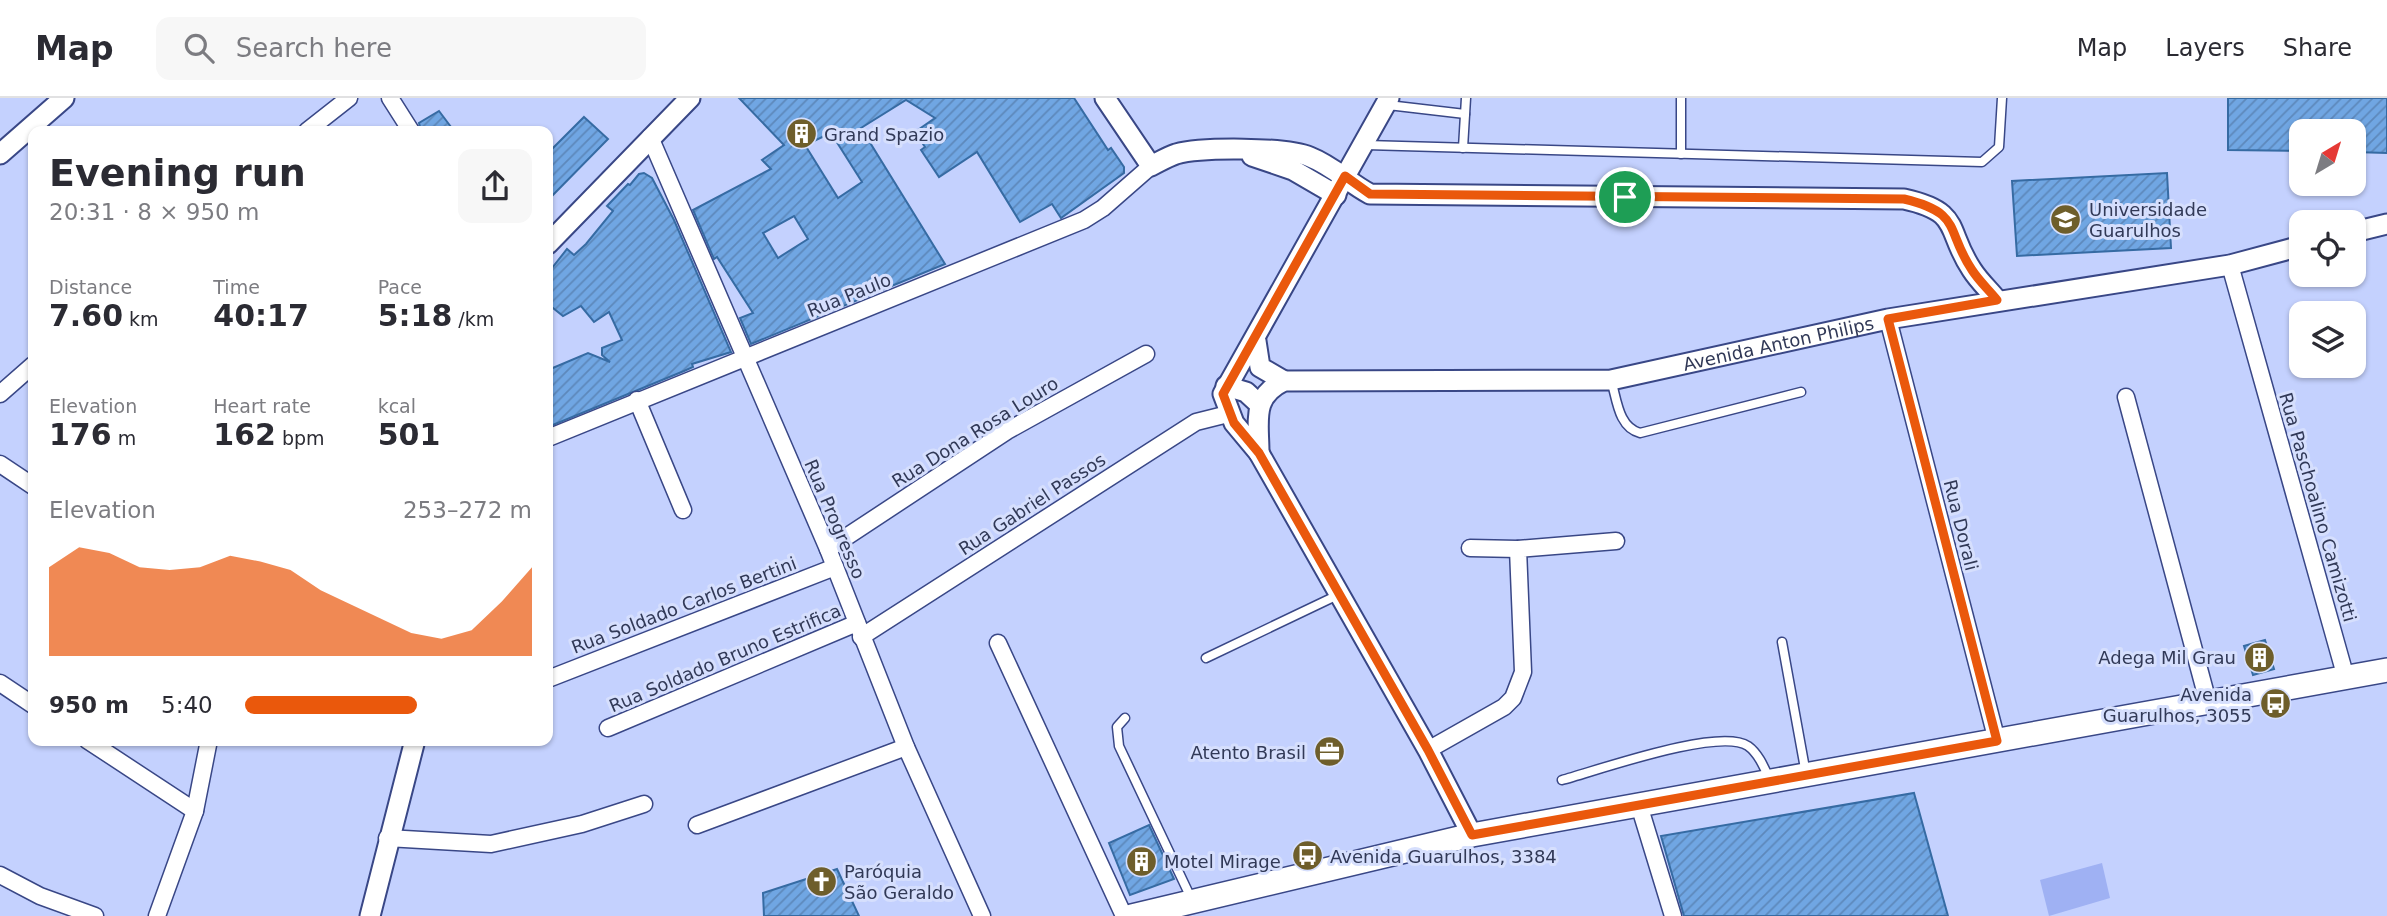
<!DOCTYPE html>
<meta charset="utf-8">
<style>
body{margin:0;font-family:"DejaVu Sans",sans-serif;background:#f7f7f7;color:#2b2b33;height:100vh;display:flex;flex-direction:column;font-size:26px;white-space:nowrap}
*{box-sizing:border-box;margin:0}
p{font-size:23px;color:#7c7c81}
.icon{flex:none;width:38px;height:38px;fill:none;stroke:currentColor;stroke-width:2;stroke-linecap:round;stroke-linejoin:round}
.map{position:relative;flex:1;overflow:hidden}
.panel{position:absolute;left:28px;top:28px;width:525px;height:620px;display:flex;flex-direction:column;background:#fff;border-radius:14px;box-shadow:0 2px 5px #0004}
.panel>*{flex:none}
.needle{width:46px;rotate:38deg}
.tools{position:absolute;left:2289px;top:21px;display:grid;gap:14px}
.tools a{display:grid;place-items:center;width:77px;height:77px;border-radius:14px;background:#fff;box-shadow:0 2px 5px #0004;font-size:35px}
.pin{position:absolute;display:grid;place-items:center;width:60px;height:60px;color:#fff;margin:-30px;border:4px solid #fff;border-radius:50%;box-shadow:0 2px 7px #0007}
.round{display:grid;place-items:center;flex:none;width:74px;height:74px;border-radius:14px;background:#f7f7f7}
.head{display:flex;align-items:center;justify-content:space-between;height:119px;padding:0 21px}
h1{font-size:38px;font-weight:700;line-height:52px}
.figures{display:grid;grid-template-columns:repeat(3,1fr);gap:10px;height:119px;padding:7px 21px}
.figures div{display:grid;align-content:center}
.figures b{font-size:30px;font-weight:700}
.figures small{font-size:19px;font-weight:400}
.figures p{font-size:19px}
.chart{height:196px;padding:14px 21px}
.chart p{display:flex;justify-content:space-between}
.chart svg{width:100%;height:126px;margin-top:7px;fill:#ea580c;opacity:.7}
ul{padding:0 21px;list-style:none;font-size:23px}
li{display:grid;grid-template-columns:112px 84px 1fr;align-items:center;height:52px}
li i{height:18px;border-radius:9px;background:#ea580c}
header{display:flex;align-items:center;gap:42px;box-sizing:border-box;height:98px;padding:0 35px;background:#fff;border-bottom:2px solid #e1e1e2}
header strong{font-size:33px}
nav{display:flex;gap:38px;margin-inline-start:auto;font-size:24px}
.search{width:490px;height:63px;background:#f7f7f7;display:flex;align-items:center;gap:18px;box-sizing:border-box;padding:0 24px;border-radius:14px;color:#7c7c81;font-size:26px}
.map>svg:first-child{display:block}
.grass{fill:#9fb1f3}
.building{fill:url(#building-hatch);stroke:#366ba3;stroke-width:2;fill-rule:evenodd}
.lines{fill:none;stroke-linecap:round;stroke-linejoin:round}
.service-casing{stroke:#394786;stroke-width:11}
.minor-casing{stroke:#394786;stroke-width:19}
.tertiary-casing{stroke:#394786;stroke-width:23}
.secondary-casing{stroke:#394786;stroke-width:26}
.service{stroke:#fff;stroke-width:8}
.minor{stroke:#fff;stroke-width:16}
.tertiary{stroke:#fff;stroke-width:19}
.secondary{stroke:#fff;stroke-width:23}
.route-casing{stroke:#fff;stroke-width:14}
.route{stroke:#ea580c;stroke-width:9}
.labels{text-anchor:middle;dominant-baseline:central;stroke-width:6;stroke-linejoin:round;paint-order:stroke}
.poi-label{font-size:18px;fill:#313957;stroke:#d6dffd;text-anchor:start}
.street-label{font-size:18px;fill:#313957;stroke:#d6dffd}
</style>
<header>
<strong>Map</strong>
<div class="search"><svg class="icon" aria-label="search" viewBox="0 0 24 24"><circle cx="10" cy="10" r="6"/><path d="M15 15l6 6"/></svg>Search here</div>
<nav><a>Map</a><a>Layers</a><a>Share</a></nav>
</header>
<div class="map">
<svg width="2387" height="818" viewBox="0 0 2387 818">
<defs>
<pattern id="building-hatch" width="6" height="6" patternUnits="userSpaceOnUse" patternTransform="scale(1.75)"><rect width="6" height="6" fill="#70a6e3"/><path d="M-1 1l2-2M0 6l6-6M5 7l2-2" fill="none" stroke="#5d88bb"/></pattern>
</defs>
<rect width="100%" height="100%" fill="#c4d1fe"/>
<path class="grass" d="M2102,765L2110,800L2049,818L2040,782Z"/>
<g class="building">
<path d="M739,0H1074L1108,52L1111,50L1124,69V75L1061,120L1052,106L1020,124L977,54L939,79L921,52L925,49L915,34L935,20L906,2L861,30L945,166L751,246L740,220L753,215L717,159L714,161L693,112L771,71L762,62L784,47ZM831,35L862,84L838,100L805,47ZM794,118L808,141L778,160L763,135Z"/>
<path d="M2228,0H2387V55L2354,54V33H2301V53L2228,52Z"/>
<path d="M439,13L454,33H421L419,25Z"/>
<path d="M584,19L608,41L548,102V55Z"/>
<path d="M644,75L652,80L674,122L731,254L692,266L693,269L684,273L548,329V272L588,255L610,264L602,257V250L622,242L609,214L594,224L581,208L563,218L548,206V175L567,151L574,157L586,146L613,113L607,108L628,86L630,87L639,76Z"/>
<path d="M2167,75L2171,150L2017,158L2012,83Z"/>
<path d="M2265,542L2274,571L2253,577L2244,548Z"/>
<path d="M1914,695L1948,818H1684L1661,738Z"/>
<path d="M1149,727L1174,781L1130,797L1109,745Z"/>
<path d="M837,771L859,818H764L763,795Z"/>
</g>
<g class="lines">
<defs>
<g id="service">
<path d="M1388,7L1465,16"/>
<path d="M1366,47L1982,64L1999,49L2002,0"/>
<path d="M1463,50L1466,0"/>
<path d="M1681,56V0"/>
<path d="M1611,282C1617,301 1618,329 1640,335L1801,294"/>
<path d="M1782,544L1806,676"/>
<path d="M1206,560L1340,496"/>
<path d="M1125,620L1117,629L1119,648L1191,800"/>
<path d="M1562,682C1599,672 1719,629 1748,648C1758,655 1764,669 1769,680"/>
</g>
<g id="minor">
<path d="M390,0L411,33"/>
<path d="M307,33L349,0"/>
<path d="M650,39L828,451L906,649L982,818"/>
<path d="M2230,167L2346,580"/>
<path d="M1888,221L1997,643"/>
<path d="M0,296L33,267"/>
<path d="M2126,299L2208,604"/>
<path d="M637,302L683,412"/>
<path d="M548,340L1084,122L1103,110L1151,68"/>
<path d="M0,366L33,388"/>
<path d="M1470,450L1518,451"/>
<path d="M828,451L1007,333L1146,256"/>
<path d="M861,539L1196,324L1228,316"/>
<path d="M998,545L1124,818"/>
<path d="M548,581L835,469"/>
<path d="M0,585L33,607"/>
<path d="M608,630L857,525"/>
<path d="M87,642L195,713"/>
<path d="M1428,652L1504,609L1513,600L1523,574L1518,451L1616,443"/>
<path d="M1639,707L1673,818"/>
<path d="M697,727L906,649"/>
<path d="M387,740L491,746L582,726L644,706"/>
<path d="M0,777L40,798L95,818"/>
<path d="M157,818L195,713L209,642"/>
</g>
<g id="tertiary">
<path d="M1105,0L1151,68C1159,64 1167,59 1176,56C1201,49 1286,49 1310,59C1333,68 1349,85 1370,96L1904,101C1963,114 1945,132 1972,172C1979,183 1989,192 1997,202"/>
<path d="M1389,0L1223,296L1234,325L1259,355L1428,652L1472,737"/>
<path d="M0,56L64,0"/>
<path d="M1252,58L1293,72L1336,97"/>
<path d="M2354,134L2387,126"/>
<path d="M548,146L690,0"/>
<path d="M1256,243L1260,269L1284,283"/>
<path d="M1226,288L1246,294L1259,306"/>
<path id="s1" d="M1259,355C1259,323 1251,299 1284,283L1611,282L1888,221L2230,167L2301,148"/>
<path d="M370,818L415,642"/>
</g>
<path id="secondary" d="M1132,818L1472,737L2387,572"/>
</defs>
<use href="#service" class="service-casing"/>
<use href="#minor" class="minor-casing"/>
<use href="#tertiary" class="tertiary-casing"/>
<use href="#secondary" class="secondary-casing"/>
<use href="#service" class="service"/>
<use href="#minor" class="minor"/>
<use href="#tertiary" class="tertiary"/>
<use href="#secondary" class="secondary"/>
</g>
<g class="lines">
<defs>
<path id="route" d="M1345,78L1370,96L1904,101C1963,115 1945,132 1972,172C1979,183 1989,192 1997,202L1888,221L1997,643L1472,737L1428,652L1259,355L1234,325L1223,296Z"/>
</defs>
<use href="#route" class="route-casing"/>
<use href="#route" class="route"/>
</g>
<defs>
<symbol id="building-disc" viewBox="-11 -11 22 22"><circle r="9.5" fill="#6e5e2b" stroke="#d6dffd"/><path d="M-4-6H4V6H1V3H-1V6H-4ZM-2.5-4.3h1.7v1.8h-1.7ZM.8-4.3h1.7v1.8H.8ZM-2.5-1h1.7V.8h-1.7ZM.8-1h1.7V.8H.8Z" fill="#fff"/></symbol>
<symbol id="university-disc" viewBox="-11 -11 22 22"><circle r="9.5" fill="#6e5e2b" stroke="#d6dffd"/><path d="M0-5L7-2L0 1L-7-2ZM-4 1L0 2.5L4 1V4Q0 6-4 4Z" fill="#fff"/></symbol>
<symbol id="bus-disc" viewBox="-11 -11 22 22"><circle r="9.5" fill="#6e5e2b" stroke="#d6dffd"/><path d="M-5-6H5V4H4V6H2V4H-2V6H-4V4H-5ZM-3.5-4V0h7V-4ZM-3.5 1.2v1.5H-2V1.2ZM2 1.2v1.5H3.5V1.2Z" fill="#fff"/></symbol>
<symbol id="office-disc" viewBox="-11 -11 22 22"><circle r="9.5" fill="#6e5e2b" stroke="#d6dffd"/><path d="M-6-3h4V-5.5h4V-3h4V5H-6ZM-1-4.5V-3h2v-1.5ZM-6 0V1H6V0Z" fill="#fff"/></symbol>
<symbol id="church-disc" viewBox="-11 -11 22 22"><circle r="9.5" fill="#6e5e2b" stroke="#d6dffd"/><path d="M-1.2-6h2.4v3.5h3.3v2.4h-3.3V6h-2.4V-.1h-3.3v-2.4h3.3Z" fill="#fff"/></symbol>
</defs>
<g fill-rule="evenodd">
<use href="#building-disc" x="784" y="18" width="35" height="35"/>
<use href="#university-disc" x="2048" y="104" width="35" height="35"/>
<use href="#building-disc" x="2242" y="542" width="35" height="35"/>
<use href="#bus-disc" x="2258" y="588" width="35" height="35"/>
<use href="#office-disc" x="1312" y="636" width="35" height="35"/>
<use href="#bus-disc" x="1290" y="740" width="35" height="35"/>
<use href="#building-disc" x="1124" y="746" width="35" height="35"/>
<use href="#church-disc" x="804" y="766" width="35" height="35"/>
</g>
<g class="labels">
<g class="poi-label">
<text x="824" y="36">Grand Spazio</text>
<text x="2089" y="111">Universidade<tspan x="2089" dy="21">Guarulhos</tspan></text>
<text x="2236" y="559" text-anchor="end">Adega Mil Grau</text>
<text x="2252" y="596" text-anchor="end">Avenida<tspan x="2252" dy="21">Guarulhos, 3055</tspan></text>
<text x="1306" y="654" text-anchor="end">Atento Brasil</text>
<text x="1330" y="758">Avenida Guarulhos, 3384</text>
<text x="1164" y="763">Motel Mirage</text>
<text x="844" y="773">Paróquia<tspan x="844" dy="21">São Geraldo</tspan></text>
</g>
<g class="street-label">
<text transform="translate(849 197) rotate(-22)">Rua Paulo</text>
<text stroke="none"><textPath href="#s1" startOffset="581">Avenida Anton Philips</textPath></text>
<text transform="translate(975 334) rotate(-32)">Rua Dona Rosa Louro</text>
<text transform="translate(1032 406) rotate(-33)">Rua Gabriel Passos</text>
<text transform="translate(2318 409) rotate(74)">Rua Paschoalino Camizotti</text>
<text transform="translate(835 421) rotate(67)">Rua Progresso</text>
<text transform="translate(1961 427) rotate(76)">Rua Dorali</text>
<text transform="translate(684 507) rotate(-21)">Rua Soldado Carlos Bertini</text>
<text transform="translate(725 560) rotate(-23)">Rua Soldado Bruno Estrifica</text>
</g>
</g>
</svg>
<div class="tools">
<a><svg class="needle" viewBox="-14 -14 28 28"><path d="M0-13l5 13h-10z" fill="#e53935"/><path d="M0 13l5-13h-10z" fill="#7c7c81"/></svg></a>
<a><svg class="icon" aria-label="locate" viewBox="0 0 24 24"><circle cx="12" cy="12" r="6"/><path d="M12 2v4M12 18v4M2 12h4M18 12h4"/></svg></a>
<a><svg class="icon" aria-label="layers" viewBox="0 0 24 24"><path d="M12 4l9 5-9 5-9-5zM3 14l9 5 9-5"/></svg></a>
</div>
<div class="pin" style="left:1625px;top:99px;background:#1e9e55"><svg class="icon" aria-label="arrive" viewBox="0 0 24 24"><path d="M6 21V4h12l-3 4 3 4H6"/></svg></div>
<section class="panel">
<div class="head"><div><h1>Evening run</h1><p>20:31 · 8 × 950 m</p></div><a class="round"><svg class="icon" aria-label="share" viewBox="0 0 24 24"><path d="M12 15V3M7 8l5-5 5 5M5 13v7h14v-7"/></svg></a></div>
<div class="figures">
<div><p>Distance</p><b>7.60<small> km</small></b></div>
<div><p>Time</p><b>40:17</b></div>
<div><p>Pace</p><b>5:18<small> /km</small></b></div>
</div>
<div class="figures">
<div><p>Elevation</p><b>176<small> m</small></b></div>
<div><p>Heart rate</p><b>162<small> bpm</small></b></div>
<div><p>kcal</p><b>501</b></div>
</div>
<div class="chart"><p><span>Elevation</span>253–272 m</p>
<svg viewBox="0 0 160 44" preserveAspectRatio="none"><path d="M0 44V13L10 6L20 8L30 13L40 14L50 13L60 9L70 11L80 14L90 21L100 26L110 31L120 36L130 38L140 35L150 25L160 13V44z"/></svg>
</div>
<ul>
<li><b>950 m</b>5:40<i style="width:60%"></i></li>
</ul>
</section>
</div>
